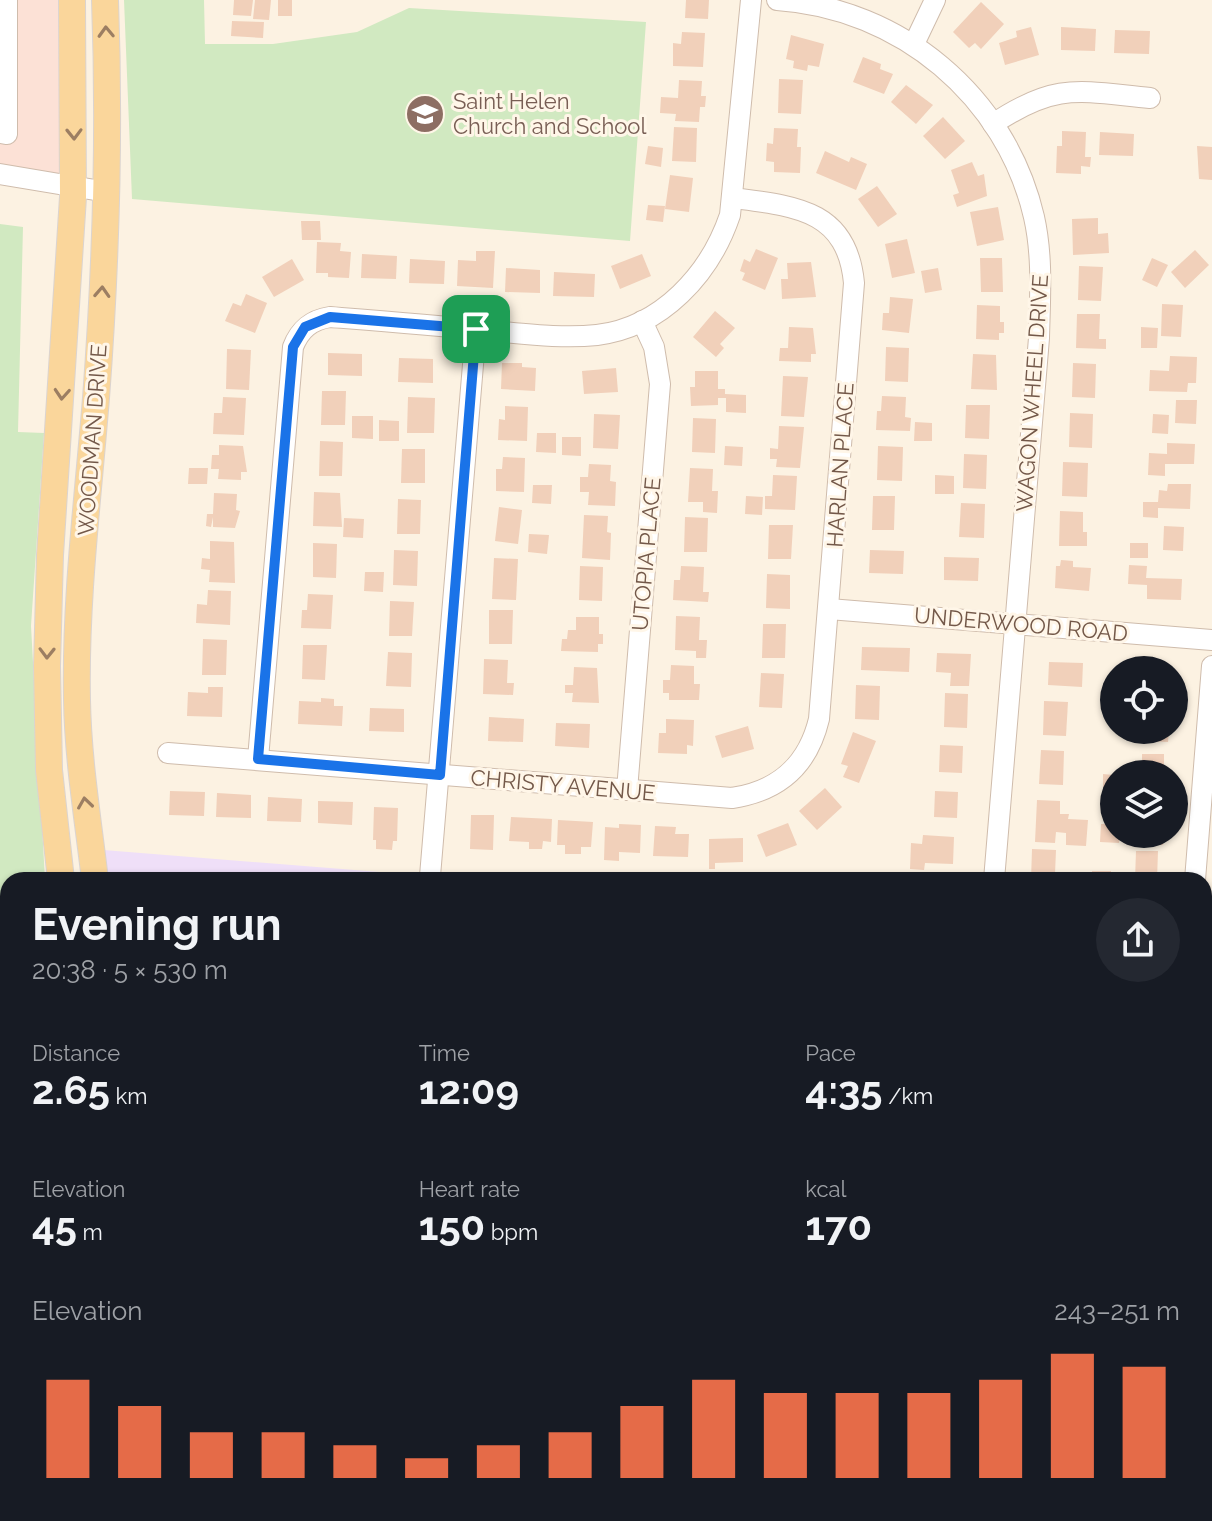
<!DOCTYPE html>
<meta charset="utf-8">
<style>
body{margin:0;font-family:Raleway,sans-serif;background:#242831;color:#f1f3f6;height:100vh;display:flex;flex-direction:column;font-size:30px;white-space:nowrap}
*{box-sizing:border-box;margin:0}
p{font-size:26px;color:#9ea1a6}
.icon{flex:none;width:44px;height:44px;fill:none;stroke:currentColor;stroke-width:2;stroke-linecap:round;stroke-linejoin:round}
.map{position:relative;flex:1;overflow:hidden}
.side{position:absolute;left:0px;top:872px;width:1212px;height:650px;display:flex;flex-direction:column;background:#171b24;border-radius:24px 24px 0 0;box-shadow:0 2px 6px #0004}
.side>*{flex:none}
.controls{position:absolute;left:1100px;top:656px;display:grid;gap:16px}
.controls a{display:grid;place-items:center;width:88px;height:88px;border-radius:50%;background:#171b24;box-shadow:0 2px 6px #0004;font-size:40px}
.pin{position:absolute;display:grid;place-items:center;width:68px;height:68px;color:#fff;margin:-34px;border-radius:16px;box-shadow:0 4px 12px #0006}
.round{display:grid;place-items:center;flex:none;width:84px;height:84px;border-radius:42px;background:#242831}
.head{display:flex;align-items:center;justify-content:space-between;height:136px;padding:0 32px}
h1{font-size:44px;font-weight:700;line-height:60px}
.stats{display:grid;grid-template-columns:repeat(3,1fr);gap:12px;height:136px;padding:8px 32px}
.stats div{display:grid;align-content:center}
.stats b{font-size:40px;font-weight:700}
.stats small{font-size:22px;font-weight:400}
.stats p{font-size:22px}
.chart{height:224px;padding:16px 32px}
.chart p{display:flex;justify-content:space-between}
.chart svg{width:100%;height:144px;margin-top:8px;stroke:#e56b48;stroke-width:6}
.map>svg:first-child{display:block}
.commercial{fill:#fce1d6}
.education{fill:#efdff8}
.green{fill:#d1e9c1}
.building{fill:#f1d0ba}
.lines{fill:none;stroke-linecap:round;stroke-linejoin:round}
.minor-casing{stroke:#cfbcac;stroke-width:22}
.major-casing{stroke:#dbd4d0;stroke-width:28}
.minor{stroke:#fff;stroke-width:20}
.major{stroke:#fad69b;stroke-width:26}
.oneway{stroke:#9c7e62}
.route-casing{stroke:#fff;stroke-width:16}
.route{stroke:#1a73e8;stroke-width:10}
.labels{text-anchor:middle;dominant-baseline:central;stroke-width:6;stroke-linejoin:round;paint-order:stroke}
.education-label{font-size:22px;fill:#785e54;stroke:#fff6e8;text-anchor:start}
.street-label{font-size:22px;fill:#735849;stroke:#fff6e8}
</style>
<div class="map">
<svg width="1212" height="1521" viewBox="0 0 1212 1521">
<rect width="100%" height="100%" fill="#fcf2e2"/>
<path class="commercial" d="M0,0H69L74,188L0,179Z"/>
<g class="education">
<path d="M91,849L430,876L487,880H95Z"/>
<path d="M175,1514H770L769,1521H176Z"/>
</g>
<g class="green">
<path d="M124,0H204L205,44H273L357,32L409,8L646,22L630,241L132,199Z"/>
<path d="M0,224L23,227L18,432L44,433L31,626L45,880H8V1514H91L93,1521H0Z"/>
</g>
<g class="building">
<path d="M234,0H253L251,16L233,15Z"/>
<path d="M255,0H271L269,20L253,19Z"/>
<rect x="278" y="0" width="14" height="16"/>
<path d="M686,0H709L708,19L685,18Z"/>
<path d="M981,2L1004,24L981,49L975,43L969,48L953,32Z"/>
<path d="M232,21L264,22L263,38L231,36Z"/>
<path d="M1031,27L1039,55L1005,65L999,43L1017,37L1016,31Z"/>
<path d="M1061,27L1096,29L1095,51L1061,50Z"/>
<path d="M1115,30L1150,31L1149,54L1114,53Z"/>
<path d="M682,32L705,33L703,67L673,66V43L681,44Z"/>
<path d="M791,35L824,44L819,67L808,65L807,71L793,68L794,61L786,59Z"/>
<path d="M863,57L881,64L880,69L893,74L884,94L853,82Z"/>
<path d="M779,79L803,80L801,114L778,113Z"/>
<path d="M679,80L702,81L701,96H706L705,107H700L699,122L675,121L676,114L660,113L661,97L678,98Z"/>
<path d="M906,85L933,105L916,124L891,102Z"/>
<path d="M943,117L965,141L945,159L923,136Z"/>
<path d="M674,127L697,128L696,162L672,161Z"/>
<path d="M774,128L798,129L797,147H801L800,173L774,172V162L766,161L767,143L773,144Z"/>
<path d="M1062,131L1086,132L1085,157H1091L1090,167L1081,166V174L1056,173L1057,146H1062Z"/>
<path d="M1100,132L1134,134L1133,156L1099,155Z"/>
<path d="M648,146L663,148L661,167L645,164Z"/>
<path d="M1197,146L1212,147V180L1199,179Z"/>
<path d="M825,151L849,162L851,157L867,164L856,190L816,173Z"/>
<path d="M972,162L978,176L984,174L987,196L957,207L953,195L959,193L951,170Z"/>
<path d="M670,175L693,178L689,212L665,209Z"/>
<path d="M877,186L897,214L878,227L858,199Z"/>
<path d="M648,205L665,206L663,222L646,220Z"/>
<path d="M998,207L1004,240L977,246L970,212Z"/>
<path d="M1098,218V234L1108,233L1109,253L1073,255L1072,219Z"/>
<path d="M301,221H320L321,240H302Z"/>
<path d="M907,239L915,273L892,278L885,244Z"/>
<path d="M317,242L341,243L340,251L351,252L349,278L328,277V273H316Z"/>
<path d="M756,249L778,258L765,290L742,280L745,273L740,271L744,259L750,262Z"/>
<path d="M1195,250L1209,265L1185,288L1171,272Z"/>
<path d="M476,251H495L493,288L457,286L458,260L476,261Z"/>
<path d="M362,254L397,256L396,279L361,278Z"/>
<path d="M642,254L651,276L620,289L611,266Z"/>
<path d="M980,258H1002L1003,292H981Z"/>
<path d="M1152,258L1168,265L1157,287L1142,280Z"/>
<path d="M292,259L304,280L274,297L262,277Z"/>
<path d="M410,259L445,261L444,284L409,283Z"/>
<path d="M811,262L816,297L782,299L781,279H788L787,263Z"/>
<path d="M1079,266L1103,267L1101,301L1078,300Z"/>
<path d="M506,268L540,270V293L505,292Z"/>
<path d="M938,268L942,290L925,293L921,271Z"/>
<path d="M554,272L595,274L594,297L553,296Z"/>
<path d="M246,294L267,303L255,333L225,321L233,303L241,306Z"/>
<path d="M890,297L913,299L909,333L882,330L883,313H889Z"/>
<path d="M1162,304L1183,305L1181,337L1161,336Z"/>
<path d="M977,305L1000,306V322H1004V333H999V340L976,339Z"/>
<path d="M715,311L735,328L720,344L724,348L716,357L693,337Z"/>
<path d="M1077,314H1100L1099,339H1106V349L1076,348Z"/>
<path d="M789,327L813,328L816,354H811V362L779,361L780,348H788Z"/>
<path d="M1141,327L1158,328L1157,348H1141Z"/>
<path d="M886,347L909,348L908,382L885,381Z"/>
<path d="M227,349L251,350L249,390L226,389Z"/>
<path d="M328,353L362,354V376L328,375Z"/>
<path d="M973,354L996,355L997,390L971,389Z"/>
<path d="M1170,356L1197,357L1196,383H1188L1187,392L1149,391L1150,370L1169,371Z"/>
<path d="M399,358L433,359V383L398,382Z"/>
<path d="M502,363H522V367L536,368L535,391L501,389Z"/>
<path d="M1073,363L1096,364L1095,398L1072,397Z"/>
<path d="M616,368L618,392L584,394L582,371Z"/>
<path d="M695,371H718V389H725V394L746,395V413L726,412V398H718V405L691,406L690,387H695Z"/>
<path d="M783,376L808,377L804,417L781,416Z"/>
<path d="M322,391H346L345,425H321Z"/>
<path d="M882,396L906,397L905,417L911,418L910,431L876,430L877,411H881Z"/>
<path d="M223,397L246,398L244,435L213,434L214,413H222Z"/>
<path d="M408,397L435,398L434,433H407Z"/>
<path d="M1176,400H1197L1196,424L1175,423Z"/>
<path d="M966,405H990L989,439L965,438Z"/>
<path d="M505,406L528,407L527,441L498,440L499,419L505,420Z"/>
<path d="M1070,413L1093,414L1092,448L1069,447Z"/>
<path d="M594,414L620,415L618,449L593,448Z"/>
<path d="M1153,414L1169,415L1168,434L1152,433Z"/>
<path d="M352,416H373V439L352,438Z"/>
<path d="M693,418L716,419L715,453L692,452Z"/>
<path d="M379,420L399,421V441H379Z"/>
<path d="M915,422L932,423V441H914Z"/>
<path d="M779,426L804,427L800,468L776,467L777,459H770V448L778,449Z"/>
<path d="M537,433H556V453L536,452Z"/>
<path d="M562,437H581V456L562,455Z"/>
<path d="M320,441L343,442L342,476H319Z"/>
<path d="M1167,443L1195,444L1194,464H1165V476L1148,475L1149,453L1167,454Z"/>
<path d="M219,445L243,446L247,472H241V480L218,479L219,469H211L212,455H219Z"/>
<path d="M725,446L743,447L742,466L724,465Z"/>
<path d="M878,446L903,447L902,481L877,480Z"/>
<path d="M402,449H425V483H401Z"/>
<path d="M964,454L987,455L986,489L963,488Z"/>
<path d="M503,457L525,458L524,492L496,491V469H502Z"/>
<path d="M1063,462L1088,463L1087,497L1062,496Z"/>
<path d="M589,464L611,465L610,481L616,482L615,506L588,505L589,492H580V477H588Z"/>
<path d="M189,468H208L207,484H188Z"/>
<path d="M690,468L713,469L712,491H718L717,513L703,512V502H688Z"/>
<path d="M773,475L797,476L795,510L765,509V496H772Z"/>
<path d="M935,475L954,476V494H935Z"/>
<path d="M1168,484H1191L1190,509L1158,508V518L1143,517V502H1158L1159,490L1167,491Z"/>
<path d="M533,485H552L551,504L532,503Z"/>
<path d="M314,492L340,493L342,527L313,526Z"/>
<path d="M214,493L237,494L236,510L240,511L235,528L213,527V517L211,527L206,526L207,514H213Z"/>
<path d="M746,496L763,497L762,515L745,514Z"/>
<path d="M873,496H895L894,530H872Z"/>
<path d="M398,499L421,500L420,534H397Z"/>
<path d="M961,503L985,504L984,538L959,537Z"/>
<path d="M499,507L522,510L518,544L495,541Z"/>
<path d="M1060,511L1083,512V532H1087V546H1059Z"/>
<path d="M584,515L608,516L607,532L611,533L610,560L582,558Z"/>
<path d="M685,517L708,518L707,552H684Z"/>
<path d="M344,518L364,519L363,538L343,537Z"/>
<path d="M769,525H793L791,559H768Z"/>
<path d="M1164,526L1184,527L1183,551L1163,550Z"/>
<path d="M529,534L549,535L547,554L528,552Z"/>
<path d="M210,541L234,542L235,583L209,582L210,570L201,569L202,558L210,559Z"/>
<path d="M313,543L337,544L336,578L313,577Z"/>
<rect x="1130" y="543" width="18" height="15"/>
<path d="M394,550L418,551L417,586L393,585Z"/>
<path d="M870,550L904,551L903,574L869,573Z"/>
<path d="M944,557L979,558L978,581L944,580Z"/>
<path d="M494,558L518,559L516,600L492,599Z"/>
<path d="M1061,560L1073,561V567L1091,568L1089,591L1055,588L1056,566H1060Z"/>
<path d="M1129,565L1147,566L1146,578L1182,579L1181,600L1147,599V585L1128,584Z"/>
<path d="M580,566L603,567L602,601L579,600Z"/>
<path d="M681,566L704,567L703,592H709L708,602L673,600L674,580H680Z"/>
<path d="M365,572H384L383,592L364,591Z"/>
<path d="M767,574L790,575V609L766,608Z"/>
<path d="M208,590L231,591L230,625L196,623L197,604L207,605Z"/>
<path d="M308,594L333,595L331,629L301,628L302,610H307Z"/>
<path d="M390,601L414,602L412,636H389Z"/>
<path d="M489,610H513L512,644H489Z"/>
<path d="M676,616L700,617L699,640H707L706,658H696V651L675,650Z"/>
<path d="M576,617H599V634H603V644H598V652L561,651L562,639H567L568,630H576Z"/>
<path d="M763,624H786L785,658H762Z"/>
<path d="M203,639L227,640L226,675H202Z"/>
<path d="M303,645H327L325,680L302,679Z"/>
<path d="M862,647L910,648L909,672L861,670Z"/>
<path d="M388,652L412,653L411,687L386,686Z"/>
<path d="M937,653L971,654L969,686H950L951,673L936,672Z"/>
<path d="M484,659L508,660L507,683H514L513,695L483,694Z"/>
<path d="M1049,662L1083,663L1082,687L1048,685Z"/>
<path d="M671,665L694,666V684H700L699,700H669V693H663V680H670Z"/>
<path d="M574,667L597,668L599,703L572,702L573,693H565V685H573Z"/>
<path d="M761,673L784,674L782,708L759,707Z"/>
<path d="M856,685L880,686L879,720L855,719Z"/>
<path d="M208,687H223L222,717L187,716L188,692L208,693Z"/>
<path d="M945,693L968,694L967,728L944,727Z"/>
<path d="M321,698L334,699V706H343L342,726L298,724L299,701L321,702Z"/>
<path d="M1044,701L1068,702L1066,736L1043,735Z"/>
<path d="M370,708L404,709V732L369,731Z"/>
<path d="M489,717L524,719L523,742L488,741Z"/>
<path d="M666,719L694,720L693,746L687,745V754L658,753L659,733H666Z"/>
<path d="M556,723L590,724L589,748L555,746Z"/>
<path d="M748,726L754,749L722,758L715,736Z"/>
<path d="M1146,730H1169L1168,742L1146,741Z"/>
<path d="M853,732L876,741L859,783L843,777L848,766L841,764Z"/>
<path d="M940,745L963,746L962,773L939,772Z"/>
<path d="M1041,750L1064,751L1063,785L1039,784Z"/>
<rect x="1142" y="754" width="22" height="20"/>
<path d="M1103,774L1114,775V791H1103Z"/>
<path d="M825,788L842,807L817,830L799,811Z"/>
<path d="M170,791L205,792L204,816L169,815Z"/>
<path d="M935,791L958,792L957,818L934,817Z"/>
<path d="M217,793L251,795V818L216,817Z"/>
<path d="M268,797L302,799L301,822L267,821Z"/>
<path d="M1037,800L1060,801V814H1069L1068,819L1088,820L1086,846L1066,845V833L1056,832L1055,843L1035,842Z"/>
<path d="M318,801L353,802L352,825L318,823Z"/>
<path d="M374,807L398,808L397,841H393L392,850L376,849V840H373Z"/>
<path d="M471,815H494L493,850L470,849Z"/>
<path d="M511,817L552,819L551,842L543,841L542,849H529V842L509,841Z"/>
<path d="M558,820L593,822L591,847H581V854H565V845H557Z"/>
<path d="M788,823L797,845L766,857L757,835Z"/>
<path d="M619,824L641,825L640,853L619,852V861L604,860L605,827L619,828Z"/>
<path d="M1101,824H1114V834H1120L1119,843L1100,842Z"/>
<path d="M655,826L676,827L675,834H689L688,857L653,856Z"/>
<path d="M1139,834H1164L1163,845L1138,843Z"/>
<path d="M923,835L954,837L953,864L925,863L924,870L910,869L911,843L922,844Z"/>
<path d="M743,838V862L715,863V869H709V839Z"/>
<path d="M1032,849L1056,850L1055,874L1060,875V880H1031Z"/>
<path d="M1136,851H1158L1157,880H1135Z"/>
<rect x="1092" y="871" width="19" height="9"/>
<path d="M1204,1313L1212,1314V1347H1204Z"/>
<path d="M1204,1423H1212V1452H1207V1446H1204Z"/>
<path d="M798,1514H832V1521H797Z"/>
<path d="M908,1514H931V1521H907Z"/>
<path d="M978,1514V1521H943L944,1515Z"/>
</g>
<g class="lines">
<defs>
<g id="minor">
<path d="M777,0C900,8 1006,96 1034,217C1043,257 1040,297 1039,338L994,880"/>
<path d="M914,44L935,0"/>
<path d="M993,124C1056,82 1078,91 1150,98"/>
<path d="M0,133L7,134V0"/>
<path d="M0,174L107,192"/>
<path d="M829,609L1212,640"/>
<path d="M168,753L732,798C779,791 808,765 819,719L854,283C847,209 794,206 733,198"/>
<path d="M258,759L293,347C300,329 311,320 330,317C380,321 431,325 482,330C520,333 559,339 597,335C662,327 710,274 730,215L751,0"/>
<path d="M627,790L660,384L654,347L642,321"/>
<path d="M430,876L476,329"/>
<path d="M1195,880L1212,666"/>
<path d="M1204,1172L1212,1173"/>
<path d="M1204,1386L1212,1387"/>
<path d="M468,1521V1514"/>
<path d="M672,1521V1514"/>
<path d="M872,1521L873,1514"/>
<path d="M1139,1521V1514"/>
</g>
<g id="major">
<path d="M61,880L49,770L47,666L50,555L73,197L72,0"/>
<path d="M95,880C88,820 78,760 77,700C75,599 88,498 96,398C106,265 110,133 105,0"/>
<path d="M142,1514L143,1521"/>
<path d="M175,1514L176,1521"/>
</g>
</defs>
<use href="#minor" class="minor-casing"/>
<use href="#major" class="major-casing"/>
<use href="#minor" class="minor"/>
<use href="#major" class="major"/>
</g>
<defs><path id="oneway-chevron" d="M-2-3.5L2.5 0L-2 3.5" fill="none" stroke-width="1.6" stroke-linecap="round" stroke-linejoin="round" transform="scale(2)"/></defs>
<g class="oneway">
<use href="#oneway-chevron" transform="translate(106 32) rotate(-92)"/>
<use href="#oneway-chevron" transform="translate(74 134) rotate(89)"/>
<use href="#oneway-chevron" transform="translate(102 292) rotate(-87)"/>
<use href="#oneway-chevron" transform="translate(62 394) rotate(94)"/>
<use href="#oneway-chevron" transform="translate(47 653) rotate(91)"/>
<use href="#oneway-chevron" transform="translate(85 803) rotate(-98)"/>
</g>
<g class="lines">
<defs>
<path id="route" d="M330,317L476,329L440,775L258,759L293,347L305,327Z"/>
</defs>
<use href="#route" class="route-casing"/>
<use href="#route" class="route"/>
</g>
<defs>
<symbol id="school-disc" viewBox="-11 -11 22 22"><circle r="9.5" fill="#8d6e63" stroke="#fff6e8"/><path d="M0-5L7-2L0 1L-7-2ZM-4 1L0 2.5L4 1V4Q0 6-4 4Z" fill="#fff"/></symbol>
</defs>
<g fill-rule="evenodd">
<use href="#school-disc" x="403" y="92" width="44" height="44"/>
</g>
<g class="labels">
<g class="education-label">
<text x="453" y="101">Saint Helen<tspan x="453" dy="25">Church and School</tspan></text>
</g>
<g class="street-label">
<text transform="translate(1032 393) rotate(-86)">WAGON WHEEL DRIVE</text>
<text transform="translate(92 440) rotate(-86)">WOODMAN DRIVE</text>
<text transform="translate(840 465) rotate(-86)">HARLAN PLACE</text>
<text transform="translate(646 554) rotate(-85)">UTOPIA PLACE</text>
<text transform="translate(1021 624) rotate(5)">UNDERWOOD ROAD</text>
<text transform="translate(563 785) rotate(5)">CHRISTY AVENUE</text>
</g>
</g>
</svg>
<div class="controls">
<a><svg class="icon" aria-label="locate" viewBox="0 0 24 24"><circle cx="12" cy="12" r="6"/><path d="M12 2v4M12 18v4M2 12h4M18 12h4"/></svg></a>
<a><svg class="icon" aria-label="layers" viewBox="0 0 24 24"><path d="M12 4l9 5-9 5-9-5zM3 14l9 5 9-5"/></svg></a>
</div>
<div class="pin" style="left:476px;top:329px;background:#1e9e55"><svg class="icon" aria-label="arrive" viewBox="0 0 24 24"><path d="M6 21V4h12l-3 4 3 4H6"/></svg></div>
<section class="side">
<div class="head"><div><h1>Evening run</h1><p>20:38 · 5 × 530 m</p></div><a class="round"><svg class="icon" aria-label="share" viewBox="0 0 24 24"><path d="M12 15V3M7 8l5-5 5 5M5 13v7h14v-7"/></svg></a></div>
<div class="stats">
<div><p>Distance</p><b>2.65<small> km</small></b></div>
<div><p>Time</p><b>12:09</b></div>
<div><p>Pace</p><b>4:35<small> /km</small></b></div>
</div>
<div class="stats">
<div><p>Elevation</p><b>45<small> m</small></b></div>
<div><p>Heart rate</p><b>150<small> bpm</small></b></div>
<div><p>kcal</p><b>170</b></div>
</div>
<div class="chart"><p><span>Elevation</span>243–251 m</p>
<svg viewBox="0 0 160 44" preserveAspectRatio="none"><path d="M5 44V14M15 44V22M25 44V30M35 44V30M45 44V34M55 44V38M65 44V34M75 44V30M85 44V22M95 44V14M105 44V18M115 44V18M125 44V18M135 44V14M145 44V6M155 44V10"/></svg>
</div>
</section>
</div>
